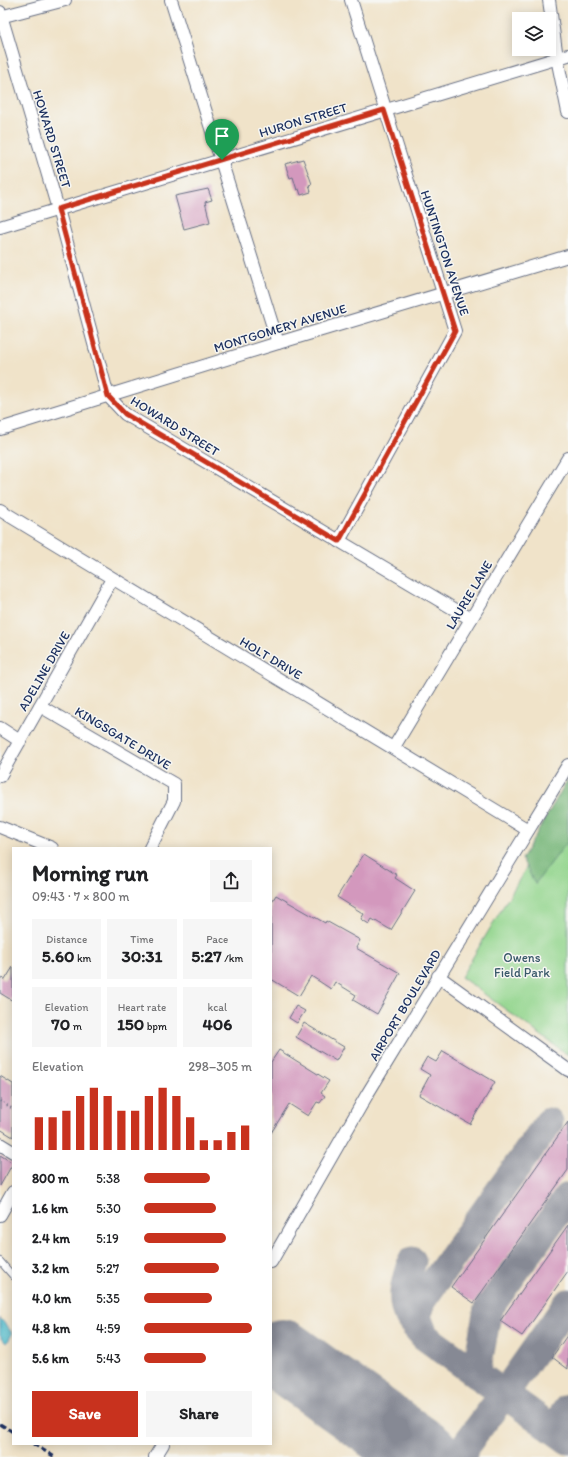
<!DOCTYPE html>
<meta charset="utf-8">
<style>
body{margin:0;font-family:Itim,sans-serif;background:#f6f6f6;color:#202124;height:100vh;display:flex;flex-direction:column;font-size:15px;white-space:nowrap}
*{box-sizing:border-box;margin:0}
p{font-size:13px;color:#757577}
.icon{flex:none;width:22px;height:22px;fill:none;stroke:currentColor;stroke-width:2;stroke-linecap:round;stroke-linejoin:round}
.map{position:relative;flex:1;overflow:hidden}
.panel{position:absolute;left:12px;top:847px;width:260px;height:598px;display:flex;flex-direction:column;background:#fff;border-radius:0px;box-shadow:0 2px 10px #0003}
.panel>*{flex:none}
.tools{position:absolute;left:512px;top:12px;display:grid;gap:8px}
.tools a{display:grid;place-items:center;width:44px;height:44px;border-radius:0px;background:#fff;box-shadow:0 2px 10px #0003;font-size:20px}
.pin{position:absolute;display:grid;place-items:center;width:34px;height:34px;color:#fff;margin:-41px -17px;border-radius:50% 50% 50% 0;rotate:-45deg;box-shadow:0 0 4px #0007}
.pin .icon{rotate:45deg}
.round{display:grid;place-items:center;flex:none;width:42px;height:42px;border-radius:0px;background:#f6f6f6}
.headline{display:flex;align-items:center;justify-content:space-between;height:68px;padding:0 20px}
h1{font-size:22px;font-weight:800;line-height:30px}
.stats{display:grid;grid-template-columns:repeat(3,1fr);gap:6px;height:68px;padding:4px 20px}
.stats div{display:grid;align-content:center;border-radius:0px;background:#f6f6f6;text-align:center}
.stats b{font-size:17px;font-weight:800}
.stats small{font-size:11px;font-weight:400}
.stats p{font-size:11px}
.chart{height:112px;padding:8px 20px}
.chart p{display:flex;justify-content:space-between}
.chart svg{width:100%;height:72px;margin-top:4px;stroke:#c8321e;stroke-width:6}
.button{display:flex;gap:8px;margin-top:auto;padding:8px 20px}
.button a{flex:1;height:46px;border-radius:0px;background:#c8321e;color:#fff;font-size:16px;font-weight:800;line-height:46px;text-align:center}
.button a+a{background:#f6f6f6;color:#202124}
ul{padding:0 20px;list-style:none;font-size:13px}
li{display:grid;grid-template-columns:64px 48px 1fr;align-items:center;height:30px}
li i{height:10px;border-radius:5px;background:#c8321e}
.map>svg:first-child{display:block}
.green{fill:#93d58d;stroke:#578276}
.forest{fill:#76b678;stroke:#48726b}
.water{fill:#4fbbcb;stroke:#357594}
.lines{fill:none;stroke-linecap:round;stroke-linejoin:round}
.taxiway{stroke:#868994;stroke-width:29}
.runway{stroke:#868994;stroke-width:72}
.building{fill:#d398bd}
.service-casing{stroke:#666e83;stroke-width:8}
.minor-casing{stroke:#666e83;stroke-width:14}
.path{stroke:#666e83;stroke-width:2;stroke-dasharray:1 3;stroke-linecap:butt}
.service{stroke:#fff;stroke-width:6}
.minor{stroke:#fff;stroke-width:12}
.rail{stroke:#1b2f5e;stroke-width:3;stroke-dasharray:6 3;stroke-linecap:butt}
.route-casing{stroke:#fff;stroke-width:8}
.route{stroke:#c8321e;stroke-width:5}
.labels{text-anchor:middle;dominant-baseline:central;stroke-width:3;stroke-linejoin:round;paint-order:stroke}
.street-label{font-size:13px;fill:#1b2f5e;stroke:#f6f6f2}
.park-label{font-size:13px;fill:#39586a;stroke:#f6f6f2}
</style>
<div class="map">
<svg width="568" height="1457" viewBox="0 0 568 1457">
<rect width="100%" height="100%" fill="#f6f6f2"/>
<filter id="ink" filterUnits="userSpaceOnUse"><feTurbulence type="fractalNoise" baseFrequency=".025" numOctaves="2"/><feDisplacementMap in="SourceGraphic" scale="8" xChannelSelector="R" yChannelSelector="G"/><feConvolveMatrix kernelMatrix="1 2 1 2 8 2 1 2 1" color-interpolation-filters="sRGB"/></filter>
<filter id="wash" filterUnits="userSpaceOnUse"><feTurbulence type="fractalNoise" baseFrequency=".012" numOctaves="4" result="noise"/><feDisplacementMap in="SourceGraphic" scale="16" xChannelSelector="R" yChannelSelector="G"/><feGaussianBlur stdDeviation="0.9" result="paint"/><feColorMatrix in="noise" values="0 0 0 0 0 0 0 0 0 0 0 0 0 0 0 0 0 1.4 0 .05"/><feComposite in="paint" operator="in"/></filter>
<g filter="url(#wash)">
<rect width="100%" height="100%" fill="#f0e3c9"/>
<path class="green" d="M568,798V1055L461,977Z"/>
<path class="forest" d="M568,779V841L535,884L522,859Z"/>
<path class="water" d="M0,1318L10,1330L12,1334L9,1340L6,1343L0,1336Z"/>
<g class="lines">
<g class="taxiway">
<path d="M412,1261C406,1279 398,1301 410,1319C414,1325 419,1330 424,1336L568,1440"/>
<path d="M424,1335L417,1317L421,1301L549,1122"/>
<path d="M476,1374L488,1309L568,1197"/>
<path d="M553,1429L568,1408"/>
<path d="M462,1457L465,1446L504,1394L568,1303"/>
</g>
<path class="runway" d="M282,1355L425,1457"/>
</g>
<g id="blocks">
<g class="building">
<path d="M303,159L312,184L309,185L311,192L301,195L299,189L297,190L293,177L290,178L285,164Z"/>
<path d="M208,189L212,200L205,202L210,222L184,229L175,196Z"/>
<path d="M364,854L397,875L395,878L415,891L391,930L372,919L369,924L361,919L364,914L337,897Z"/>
<path d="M276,895L325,923L326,921L360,940L356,948L400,973L377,1014L353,1000L356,995L335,982L331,989L311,976L299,996L271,979V903Z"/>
<path d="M13,967V1001L0,993V977L5,980Z"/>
<path d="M296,1006L305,1011L297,1023L289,1018Z"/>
<path d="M304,1023L344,1047L336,1061L296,1037Z"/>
<path d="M279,1050L329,1081L321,1093L325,1096L320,1103L317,1102L308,1116L289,1104L271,1133V1062Z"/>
<path d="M443,1051L495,1082L470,1124L419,1095L430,1075L420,1069L427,1057L436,1062Z"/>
<path d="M0,1076L13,1084V1137L0,1129Z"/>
<path d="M568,1122V1170L474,1303L451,1287Z"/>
<path d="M0,1155L13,1163L0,1186Z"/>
<path d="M568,1225V1271L522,1336L500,1321Z"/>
<path d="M568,1334V1369L552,1357Z"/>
</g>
</g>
</g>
<g filter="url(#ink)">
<use href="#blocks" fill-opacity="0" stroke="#666e83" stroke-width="1"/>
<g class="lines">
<defs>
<path id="service" d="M0,1261L13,1276"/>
<g id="minor">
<path d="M171,0L278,343"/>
<path d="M549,0L557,58L568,112"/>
<path d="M0,12L58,209L108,396L125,414L471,619"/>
<path d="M0,17L65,0"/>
<path d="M0,227L568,55"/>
<path d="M0,429L278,343L568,256"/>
<path d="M0,510L528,830"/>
<path d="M339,541L455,331L351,0"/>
<path d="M40,706L174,784V801L150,848"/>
<path d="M0,728L20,741"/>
<path d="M394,747L568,458"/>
<path d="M0,776L112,579"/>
<path d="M0,827L52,848"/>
<path d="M438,976L568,1070"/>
<path d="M0,1144L13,1152"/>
<path d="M0,1215L13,1192"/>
<path d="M271,1262L368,1093L568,765"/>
<path d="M155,1457L163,1444"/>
</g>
</defs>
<use href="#service" class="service-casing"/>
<use href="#minor" class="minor-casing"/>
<path class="path" d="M0,1101L13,1109"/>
<use href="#service" class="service"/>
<use href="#minor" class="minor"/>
<g class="rail">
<path d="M0,1424L13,1432"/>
<path d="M33,1444L55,1457"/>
</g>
</g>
</g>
<g class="lines" filter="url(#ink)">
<defs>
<path id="route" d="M384,110L455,331L339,541L125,414L108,396L58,209Z"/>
</defs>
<use href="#route" class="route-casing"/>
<use href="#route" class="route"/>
</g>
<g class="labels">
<g class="street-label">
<text transform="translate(303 120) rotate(-17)">HURON STREET</text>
<text transform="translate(52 139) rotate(73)">HOWARD STREET</text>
<text transform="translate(445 253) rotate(72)">HUNTINGTON AVENUE</text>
<text transform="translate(280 328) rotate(-17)">MONTGOMERY AVENUE</text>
<text transform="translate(175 426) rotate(32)">HOWARD STREET</text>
<text transform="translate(469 595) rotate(-59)">LAURIE LANE</text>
<text transform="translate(271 658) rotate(31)">HOLT DRIVE</text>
<text transform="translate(44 671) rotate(-60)">ADELINE DRIVE</text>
<text transform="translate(123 738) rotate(31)">KINGSGATE DRIVE</text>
<text transform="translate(405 1005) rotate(-59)">AIRPORT BOULEVARD</text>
</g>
<g class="park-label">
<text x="522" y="957">Owens<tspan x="522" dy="15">Field Park</tspan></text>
</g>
</g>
</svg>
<div class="tools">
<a><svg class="icon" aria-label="layers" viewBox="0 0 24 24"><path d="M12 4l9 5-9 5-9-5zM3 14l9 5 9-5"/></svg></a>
</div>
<div class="pin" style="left:222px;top:160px;background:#1e9e55"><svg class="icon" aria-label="arrive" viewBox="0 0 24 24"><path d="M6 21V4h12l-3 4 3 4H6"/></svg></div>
<section class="panel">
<div class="headline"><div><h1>Morning run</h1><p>09:43 · 7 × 800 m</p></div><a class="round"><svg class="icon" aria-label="share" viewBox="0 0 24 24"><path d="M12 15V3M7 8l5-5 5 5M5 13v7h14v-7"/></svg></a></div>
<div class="stats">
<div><p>Distance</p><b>5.60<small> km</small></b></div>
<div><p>Time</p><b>30:31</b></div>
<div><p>Pace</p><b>5:27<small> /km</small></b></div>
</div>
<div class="stats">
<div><p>Elevation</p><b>70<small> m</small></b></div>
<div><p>Heart rate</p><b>150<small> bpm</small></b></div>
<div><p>kcal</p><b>406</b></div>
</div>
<div class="chart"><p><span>Elevation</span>298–305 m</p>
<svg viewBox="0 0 160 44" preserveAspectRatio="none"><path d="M5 44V24M15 44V24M25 44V20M35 44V11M45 44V6M55 44V11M65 44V20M75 44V20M85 44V11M95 44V6M105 44V11M115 44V24M125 44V38M135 44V38M145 44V33M155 44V29"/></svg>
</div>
<ul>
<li><b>800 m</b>5:38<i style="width:61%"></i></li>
<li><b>1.6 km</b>5:30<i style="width:67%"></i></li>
<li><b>2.4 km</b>5:19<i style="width:76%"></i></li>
<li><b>3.2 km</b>5:27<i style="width:69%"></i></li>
<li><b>4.0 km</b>5:35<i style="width:63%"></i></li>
<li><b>4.8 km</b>4:59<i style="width:100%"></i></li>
<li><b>5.6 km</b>5:43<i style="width:57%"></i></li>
</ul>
<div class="button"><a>Save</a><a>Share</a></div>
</section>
</div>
